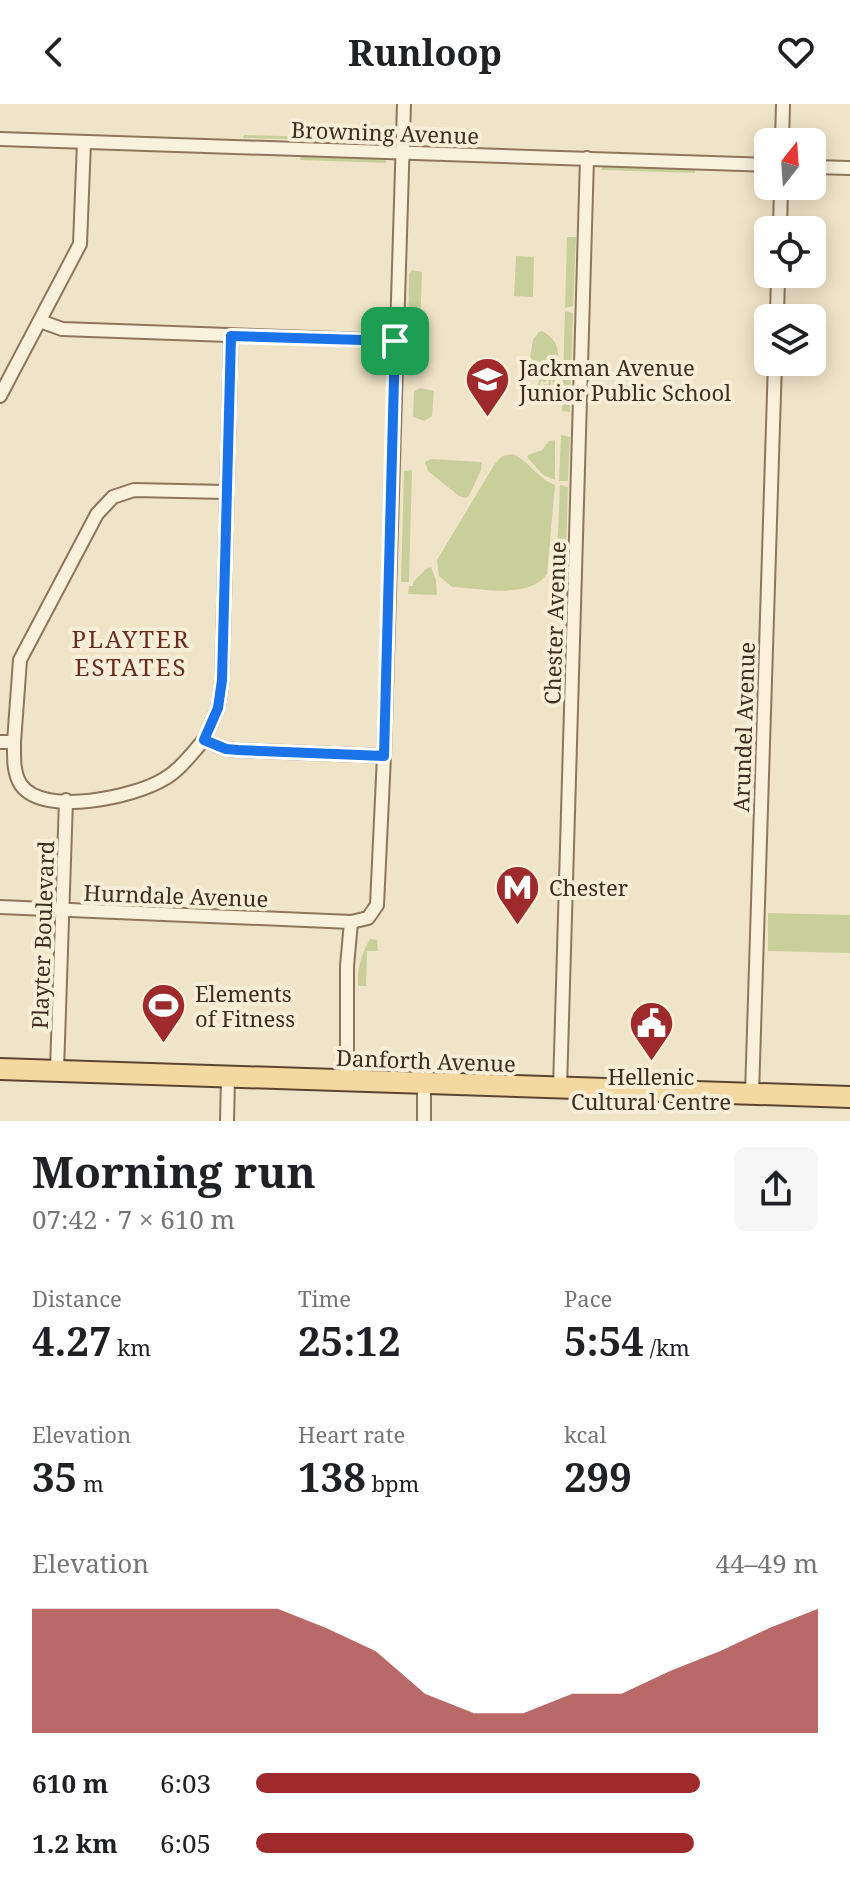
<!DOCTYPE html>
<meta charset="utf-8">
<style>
body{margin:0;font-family:"Noto Serif",serif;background:#f6f6f6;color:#202124;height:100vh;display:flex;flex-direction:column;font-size:30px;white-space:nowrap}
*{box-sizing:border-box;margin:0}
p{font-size:26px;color:#757577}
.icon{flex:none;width:44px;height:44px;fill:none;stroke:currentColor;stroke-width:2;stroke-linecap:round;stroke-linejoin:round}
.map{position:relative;height:1017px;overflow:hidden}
.panel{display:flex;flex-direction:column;background:#fff;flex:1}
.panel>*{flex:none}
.needle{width:52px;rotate:17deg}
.tools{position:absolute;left:754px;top:24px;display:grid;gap:16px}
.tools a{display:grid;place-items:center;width:72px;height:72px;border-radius:12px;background:#fff;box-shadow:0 4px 20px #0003;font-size:40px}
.pin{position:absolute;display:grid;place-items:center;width:68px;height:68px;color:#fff;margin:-34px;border-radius:16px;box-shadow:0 4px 12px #0006}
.round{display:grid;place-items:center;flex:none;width:84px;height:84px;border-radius:12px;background:#f6f6f6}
.headline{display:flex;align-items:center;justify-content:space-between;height:136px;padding:0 32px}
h1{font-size:44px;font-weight:700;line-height:60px}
.figures{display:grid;grid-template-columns:repeat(3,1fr);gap:12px;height:136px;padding:8px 32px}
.figures div{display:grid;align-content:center}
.figures b{font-size:40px;font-weight:700}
.figures small{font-size:22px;font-weight:400}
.figures p{font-size:22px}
.chart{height:224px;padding:16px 32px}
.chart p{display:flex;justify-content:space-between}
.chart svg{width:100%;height:144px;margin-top:8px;fill:#9e2a2b;opacity:.7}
ul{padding:0 32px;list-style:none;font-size:26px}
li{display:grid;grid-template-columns:128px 96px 1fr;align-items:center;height:60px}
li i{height:20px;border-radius:10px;background:#9e2a2b}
header{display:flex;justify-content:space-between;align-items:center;height:104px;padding:0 32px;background:#fff;font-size:36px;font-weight:700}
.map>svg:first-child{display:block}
.green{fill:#c9cf9b}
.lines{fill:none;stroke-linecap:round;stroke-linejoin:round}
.minor-casing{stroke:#8d765c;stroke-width:16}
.primary-casing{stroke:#5b4430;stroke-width:24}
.minor{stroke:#faf1dc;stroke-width:12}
.primary{stroke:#f3d9a0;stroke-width:20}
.route-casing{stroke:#fff;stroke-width:16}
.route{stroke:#1a73e8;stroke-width:10}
.labels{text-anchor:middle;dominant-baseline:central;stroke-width:8;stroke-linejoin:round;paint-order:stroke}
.street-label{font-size:22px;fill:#3d2e20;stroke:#f7eed8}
.poi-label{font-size:22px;fill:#3d2e20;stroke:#f7eed8;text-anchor:start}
.neighbourhood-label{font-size:24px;letter-spacing:2px;fill:#6b2e1e;stroke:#f7eed8}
</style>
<header><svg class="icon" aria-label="back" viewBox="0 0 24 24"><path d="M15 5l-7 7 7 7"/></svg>Runloop<svg class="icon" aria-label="heart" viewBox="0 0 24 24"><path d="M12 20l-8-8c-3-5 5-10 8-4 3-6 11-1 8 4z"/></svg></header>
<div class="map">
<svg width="850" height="1017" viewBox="0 0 850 1017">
<rect width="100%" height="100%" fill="#f0e4c8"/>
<g class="green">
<path d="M244,31L388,35V38L243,34Z"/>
<path d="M301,52L382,55L386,56V59L300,56Z"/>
<path d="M602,63L695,66V69L602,66Z"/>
<path d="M567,133H576L573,202L565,204Z"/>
<path d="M516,152L534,153L533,193L514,192Z"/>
<path d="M412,166L422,168L420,224H408L409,170Z"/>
<path d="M565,207L573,209L570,308L562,307Z"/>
<path d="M542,227C552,232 559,241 558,252L553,258L536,260L530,253L533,236L539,228Z"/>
<path d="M547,265L555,267L554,287L550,289L553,283L552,272L550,285L543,283L544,280L549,281L548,273L546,278L541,277L538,289L536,286L539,277L538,267L552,272L544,266Z"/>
<path d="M420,284L434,287L432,312L424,317L413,313L414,287Z"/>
<path d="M561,331L570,333L568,377H559Z"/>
<path d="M555,336V376L543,371L527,353L528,351L542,346L549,337Z"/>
<path d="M513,350C530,358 537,374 555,381L547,470C528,496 480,484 452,483L439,472L437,456L494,361L502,352Z"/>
<path d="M431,355L482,358L481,366L469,392L465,394L459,392L428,367L425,358Z"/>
<path d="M412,366L409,478H401L404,367Z"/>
<path d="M560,381L568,383L565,482L556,475Z"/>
<path d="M431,463L436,476L437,491L408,490L409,482H413V478L426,465Z"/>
<path d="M768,809L850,811V849L768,847Z"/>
<path d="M370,835L377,836L378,847H367L366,882H358C357,865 361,850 370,835Z"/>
</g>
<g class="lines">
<defs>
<g id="minor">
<path d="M0,35L768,61"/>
<path d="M782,38L783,0"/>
<path d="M812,63L850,64"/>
<path d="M780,126L781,82"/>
<path d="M777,214L778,170"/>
<path d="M40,217L62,225L395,237"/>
<path d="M0,292L80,140L84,38"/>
<path d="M204,636L218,604L222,576L231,232"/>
<path d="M0,638H14C14,653 13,669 21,681C44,713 135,693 164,675C180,666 192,649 204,636L226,645L238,646L384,652"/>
<path d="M14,638L20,556L97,410L113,393L134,386L226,388"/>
<path d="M0,803L351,818L368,814L377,801L384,652L404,0"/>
<path d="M57,966L66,696"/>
<path d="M347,978V862L351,818"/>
<path d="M560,984L587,54"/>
<path d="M752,990L775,258"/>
<path d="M227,1017L228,974"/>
<path d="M424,1017V980"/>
</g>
<path id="primary" d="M0,965L850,993"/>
</defs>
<use href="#minor" class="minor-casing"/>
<use href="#primary" class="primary-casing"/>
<use href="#minor" class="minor"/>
<use href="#primary" class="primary"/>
</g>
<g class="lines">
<defs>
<path id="route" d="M231,232L395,237L384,652L238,646L226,645L204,636L218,604L222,576Z"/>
</defs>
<use href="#route" class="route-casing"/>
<use href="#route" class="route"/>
</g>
<defs>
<symbol id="school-pin" viewBox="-11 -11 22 30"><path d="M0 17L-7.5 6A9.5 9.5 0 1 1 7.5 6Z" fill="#9e2a2b" stroke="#f7eed8"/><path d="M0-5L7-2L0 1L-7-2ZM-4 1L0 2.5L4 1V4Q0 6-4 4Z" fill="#fff"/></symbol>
<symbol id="metro-pin" viewBox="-11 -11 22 30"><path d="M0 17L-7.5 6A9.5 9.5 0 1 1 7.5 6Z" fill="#9e2a2b" stroke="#f7eed8"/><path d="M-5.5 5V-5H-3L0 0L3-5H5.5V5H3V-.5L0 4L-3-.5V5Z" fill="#fff"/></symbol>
<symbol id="stadium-pin" viewBox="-11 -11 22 30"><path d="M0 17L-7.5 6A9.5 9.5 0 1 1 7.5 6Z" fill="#9e2a2b" stroke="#f7eed8"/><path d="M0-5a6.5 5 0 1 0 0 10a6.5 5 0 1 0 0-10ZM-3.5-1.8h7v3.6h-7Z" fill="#fff"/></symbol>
<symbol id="civic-pin" viewBox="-11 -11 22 30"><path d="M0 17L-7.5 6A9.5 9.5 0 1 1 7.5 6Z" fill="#9e2a2b" stroke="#f7eed8"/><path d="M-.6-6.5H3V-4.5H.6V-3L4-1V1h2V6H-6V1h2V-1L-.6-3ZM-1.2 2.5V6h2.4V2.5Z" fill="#fff"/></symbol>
</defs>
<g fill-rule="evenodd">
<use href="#school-pin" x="462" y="250" width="51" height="69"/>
<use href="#metro-pin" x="492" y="758" width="51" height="69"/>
<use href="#stadium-pin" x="138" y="876" width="51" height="69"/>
<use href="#civic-pin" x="626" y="894" width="51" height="69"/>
</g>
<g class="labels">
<g class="street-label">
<text transform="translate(385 28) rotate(2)">Browning Avenue</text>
<text transform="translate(554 519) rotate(-88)">Chester Avenue</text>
<text transform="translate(743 623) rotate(-88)">Arundel Avenue</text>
<text transform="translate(176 791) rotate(2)">Hurndale Avenue</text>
<text transform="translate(42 831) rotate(-88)">Playter Boulevard</text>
<text transform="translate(426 956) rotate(2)">Danforth Avenue</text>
</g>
<g class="poi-label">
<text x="519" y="263">Jackman Avenue<tspan x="519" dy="25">Junior Public School</tspan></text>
<text x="549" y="783">Chester</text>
<text x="195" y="889">Elements<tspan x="195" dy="25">of Fitness</tspan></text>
<text x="651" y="972" text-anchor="middle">Hellenic<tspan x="651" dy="25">Cultural Centre</tspan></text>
</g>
<g class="neighbourhood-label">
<text x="131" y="534">PLAYTER<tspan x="131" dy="28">ESTATES</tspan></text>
</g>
</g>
</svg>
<div class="tools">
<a><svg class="needle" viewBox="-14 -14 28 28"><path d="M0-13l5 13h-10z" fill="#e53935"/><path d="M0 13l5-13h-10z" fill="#757577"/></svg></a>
<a><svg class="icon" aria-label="locate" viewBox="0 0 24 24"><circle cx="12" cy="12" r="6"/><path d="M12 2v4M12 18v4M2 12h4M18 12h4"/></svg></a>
<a><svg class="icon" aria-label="layers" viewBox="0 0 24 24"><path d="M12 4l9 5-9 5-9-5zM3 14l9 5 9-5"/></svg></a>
</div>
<div class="pin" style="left:395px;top:237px;background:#1e9e55"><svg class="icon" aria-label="arrive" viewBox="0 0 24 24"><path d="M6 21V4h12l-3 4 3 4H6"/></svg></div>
</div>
<section class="panel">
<div class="headline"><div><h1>Morning run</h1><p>07:42 · 7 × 610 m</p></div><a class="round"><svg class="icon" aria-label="share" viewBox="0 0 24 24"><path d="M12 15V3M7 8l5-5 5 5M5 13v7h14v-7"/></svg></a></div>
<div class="figures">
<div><p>Distance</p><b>4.27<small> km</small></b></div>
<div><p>Time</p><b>25:12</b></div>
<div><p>Pace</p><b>5:54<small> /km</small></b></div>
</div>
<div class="figures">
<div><p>Elevation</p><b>35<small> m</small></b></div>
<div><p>Heart rate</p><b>138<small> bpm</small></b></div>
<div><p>kcal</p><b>299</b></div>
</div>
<div class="chart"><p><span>Elevation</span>44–49 m</p>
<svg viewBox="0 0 160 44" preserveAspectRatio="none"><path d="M0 44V6L10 6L20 6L30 6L40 6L50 6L60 12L70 19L80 32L90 38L100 38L110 32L120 32L130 25L140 19L150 12L160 6V44z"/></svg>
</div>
<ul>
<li><b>610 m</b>6:03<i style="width:79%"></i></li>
<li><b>1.2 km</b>6:05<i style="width:78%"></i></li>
</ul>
</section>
